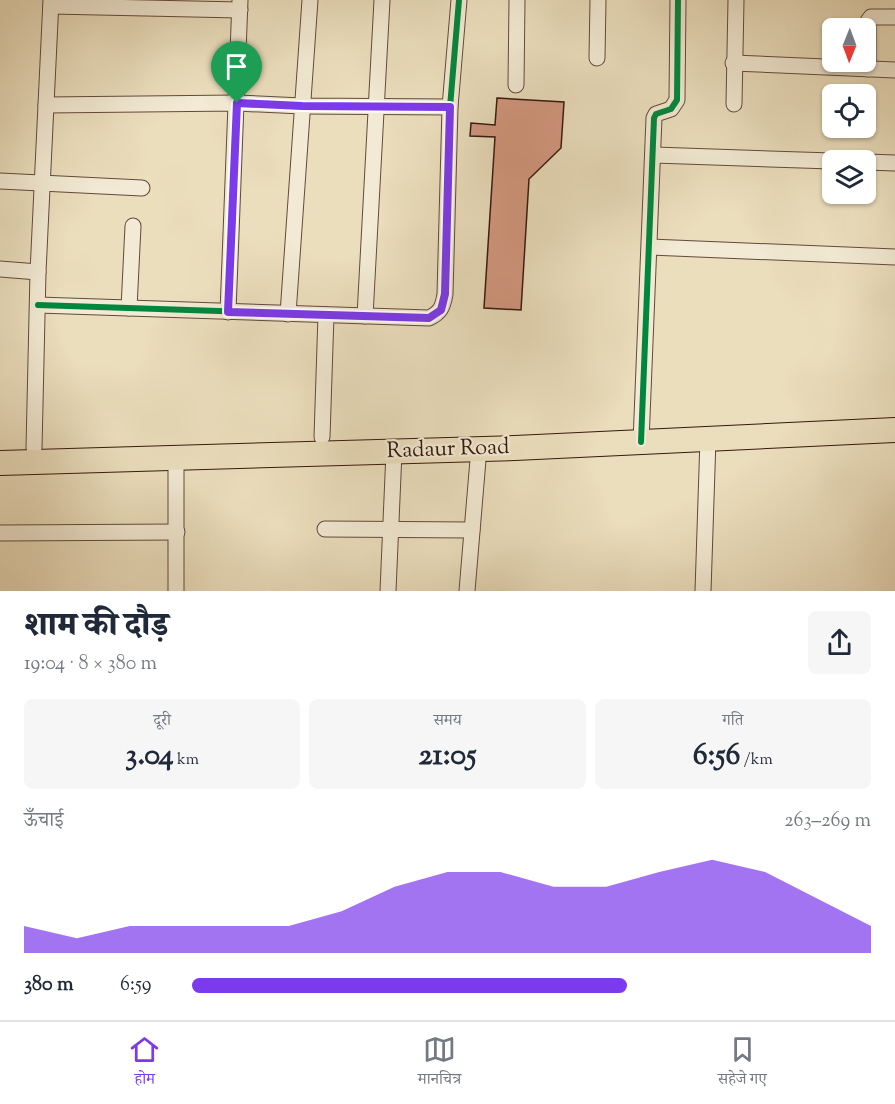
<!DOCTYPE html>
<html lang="hi">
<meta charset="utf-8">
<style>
body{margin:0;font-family:"Sorts Mill Goudy","Noto Serif Devanagari",serif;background:#f6f6f7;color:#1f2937;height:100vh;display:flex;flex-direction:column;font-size:22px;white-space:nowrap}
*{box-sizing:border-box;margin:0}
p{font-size:20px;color:#747a83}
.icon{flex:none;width:33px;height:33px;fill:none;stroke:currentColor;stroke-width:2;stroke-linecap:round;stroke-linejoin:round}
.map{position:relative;height:591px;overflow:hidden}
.drawer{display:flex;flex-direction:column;background:#fff;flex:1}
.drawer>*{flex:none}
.needle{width:39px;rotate:181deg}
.buttons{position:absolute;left:822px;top:18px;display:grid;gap:12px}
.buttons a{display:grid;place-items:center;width:54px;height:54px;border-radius:9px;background:#fff;box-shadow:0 2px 4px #0004;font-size:30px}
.pin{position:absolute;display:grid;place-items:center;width:51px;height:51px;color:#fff;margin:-62px -26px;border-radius:50% 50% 50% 0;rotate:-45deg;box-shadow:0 0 6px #0007}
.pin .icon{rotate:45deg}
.round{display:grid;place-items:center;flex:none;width:63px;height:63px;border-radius:9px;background:#f6f6f7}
.head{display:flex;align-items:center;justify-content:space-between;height:102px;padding:0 24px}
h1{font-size:33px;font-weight:800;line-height:45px}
.stats{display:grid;grid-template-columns:repeat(3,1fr);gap:9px;height:102px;padding:6px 24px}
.stats div{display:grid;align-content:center;border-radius:9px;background:#f6f6f7;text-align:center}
.stats b{font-size:30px;font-weight:800}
.stats small{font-size:16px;font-weight:400}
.stats p{font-size:16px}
.chart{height:168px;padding:12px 24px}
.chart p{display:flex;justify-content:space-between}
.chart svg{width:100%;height:108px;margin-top:6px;fill:#7c3aed;opacity:.7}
ul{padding:0 24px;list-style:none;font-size:20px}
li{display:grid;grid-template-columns:96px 72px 1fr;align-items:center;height:45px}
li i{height:15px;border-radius:8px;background:#7c3aed}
.tab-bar{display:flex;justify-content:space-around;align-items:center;height:84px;border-top:2px solid #e0e1e3;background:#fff;font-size:16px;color:#747a83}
.tab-bar a{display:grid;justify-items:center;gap:3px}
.tab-bar .on{color:#7c3aed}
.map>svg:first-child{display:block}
.building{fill:#d3977f;stroke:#35190f;stroke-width:1.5}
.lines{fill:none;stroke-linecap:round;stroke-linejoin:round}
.minor-casing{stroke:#624a3a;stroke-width:17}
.primary-casing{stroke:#35190f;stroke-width:26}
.minor{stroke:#f2ead4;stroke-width:15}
.primary{stroke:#ebdebd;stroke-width:24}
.cycleway-casing{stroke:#f2ead4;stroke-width:10}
.cycleway{stroke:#00873e;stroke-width:6}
.route-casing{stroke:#fff;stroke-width:12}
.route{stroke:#7c3aed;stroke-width:8}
.labels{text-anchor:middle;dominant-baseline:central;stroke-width:4.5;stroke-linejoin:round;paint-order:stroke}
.street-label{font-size:22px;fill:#35190f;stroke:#f2ead4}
</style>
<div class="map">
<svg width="895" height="591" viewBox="0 0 895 591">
<rect width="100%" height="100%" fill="#ebdebd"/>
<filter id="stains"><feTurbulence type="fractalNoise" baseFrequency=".00333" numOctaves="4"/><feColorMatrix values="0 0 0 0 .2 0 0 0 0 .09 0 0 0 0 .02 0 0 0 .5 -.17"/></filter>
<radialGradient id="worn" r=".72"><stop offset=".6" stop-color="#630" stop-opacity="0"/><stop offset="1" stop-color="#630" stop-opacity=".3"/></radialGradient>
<path class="building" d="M497,98L564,102L561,148L529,179L521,310L484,308L495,137L470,136L471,123L495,125Z"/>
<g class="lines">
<defs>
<g id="minor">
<path d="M51,6L240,10"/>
<path d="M597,58L598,0"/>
<path d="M733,63L895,70"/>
<path d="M868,69V21L871,17H895"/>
<path d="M516,85L517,0"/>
<path d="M734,104L736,0"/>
<path d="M46,105L237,103L302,106L450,107"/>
<path d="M654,155L832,161"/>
<path d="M866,162L895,163"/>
<path d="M0,181L142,188"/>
<path d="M650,247L895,257"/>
<path d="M0,269L38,272"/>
<path d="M38,305L429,318C440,313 443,307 445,294L450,107L459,0"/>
<path d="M129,308L133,226"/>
<path d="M228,312L240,0"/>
<path d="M288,314L310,0"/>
<path d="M365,316L382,0"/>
<path d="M322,437L326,315"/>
<path d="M641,442L654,118L656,114L671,109L677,100L678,0"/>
<path d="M34,448L38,272L51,0"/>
<path d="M325,529L472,530"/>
<path d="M0,533L177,532"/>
<path d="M176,591V459"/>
<path d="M388,591L394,452"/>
<path d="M467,591L479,448"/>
<path d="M703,591L708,439"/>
</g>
<path id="primary" d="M0,463L515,448L895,430"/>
</defs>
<use href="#minor" class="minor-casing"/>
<use href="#primary" class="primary-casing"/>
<use href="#minor" class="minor"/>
<use href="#primary" class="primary"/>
<defs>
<g id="cycleway">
<path d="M38,305L429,318C440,313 443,307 445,294L450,107L459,0"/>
<path d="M641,442L654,118L656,114L671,109L677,100L678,0"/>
</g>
</defs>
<use href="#cycleway" class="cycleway-casing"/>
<use href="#cycleway" class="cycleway"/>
</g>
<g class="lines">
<defs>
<path id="route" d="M237,103L302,106L450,107L445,294L441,310L429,318L228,312Z"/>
</defs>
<use href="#route" class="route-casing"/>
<use href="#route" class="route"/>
</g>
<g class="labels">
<g class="street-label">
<text transform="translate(448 450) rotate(-2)">Radaur Road</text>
</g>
</g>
<rect width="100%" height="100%" filter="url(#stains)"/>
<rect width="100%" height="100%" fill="url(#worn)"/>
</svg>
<div class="buttons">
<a><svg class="needle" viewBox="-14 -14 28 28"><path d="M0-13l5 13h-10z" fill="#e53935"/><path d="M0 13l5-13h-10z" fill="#747a83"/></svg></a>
<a><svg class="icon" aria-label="locate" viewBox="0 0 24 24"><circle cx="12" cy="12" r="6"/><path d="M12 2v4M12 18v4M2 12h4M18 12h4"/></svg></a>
<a><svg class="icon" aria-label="layers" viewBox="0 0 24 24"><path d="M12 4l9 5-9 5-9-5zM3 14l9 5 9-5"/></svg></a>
</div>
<div class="pin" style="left:237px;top:103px;background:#1e9e55"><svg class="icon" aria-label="arrive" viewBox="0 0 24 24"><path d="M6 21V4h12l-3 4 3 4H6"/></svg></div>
</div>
<section class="drawer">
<div class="head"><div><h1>शाम की दौड़</h1><p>19:04 · 8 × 380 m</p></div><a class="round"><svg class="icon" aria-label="share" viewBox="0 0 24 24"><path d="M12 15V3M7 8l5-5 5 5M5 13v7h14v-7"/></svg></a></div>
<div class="stats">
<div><p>दूरी</p><b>3.04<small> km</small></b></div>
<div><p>समय</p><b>21:05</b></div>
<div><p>गति</p><b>6:56<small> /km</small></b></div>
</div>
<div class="chart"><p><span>ऊँचाई</span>263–269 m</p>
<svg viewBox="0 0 160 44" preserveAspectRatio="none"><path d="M0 44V33L10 38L20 33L30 33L40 33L50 33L60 27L70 17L80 11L90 11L100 17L110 17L120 11L130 6L140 11L150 22L160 33V44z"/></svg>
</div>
<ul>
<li><b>380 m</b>6:59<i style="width:64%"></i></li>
</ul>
</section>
<nav class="tab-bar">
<a class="on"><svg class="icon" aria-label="home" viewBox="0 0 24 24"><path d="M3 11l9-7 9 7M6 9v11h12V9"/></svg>होम</a>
<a><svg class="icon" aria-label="map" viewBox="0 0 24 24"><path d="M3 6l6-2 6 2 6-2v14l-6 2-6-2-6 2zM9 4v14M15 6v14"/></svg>मानचित्र</a>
<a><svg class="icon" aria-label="saved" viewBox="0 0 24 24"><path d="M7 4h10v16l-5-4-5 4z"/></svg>सहेजे गए</a>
</nav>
